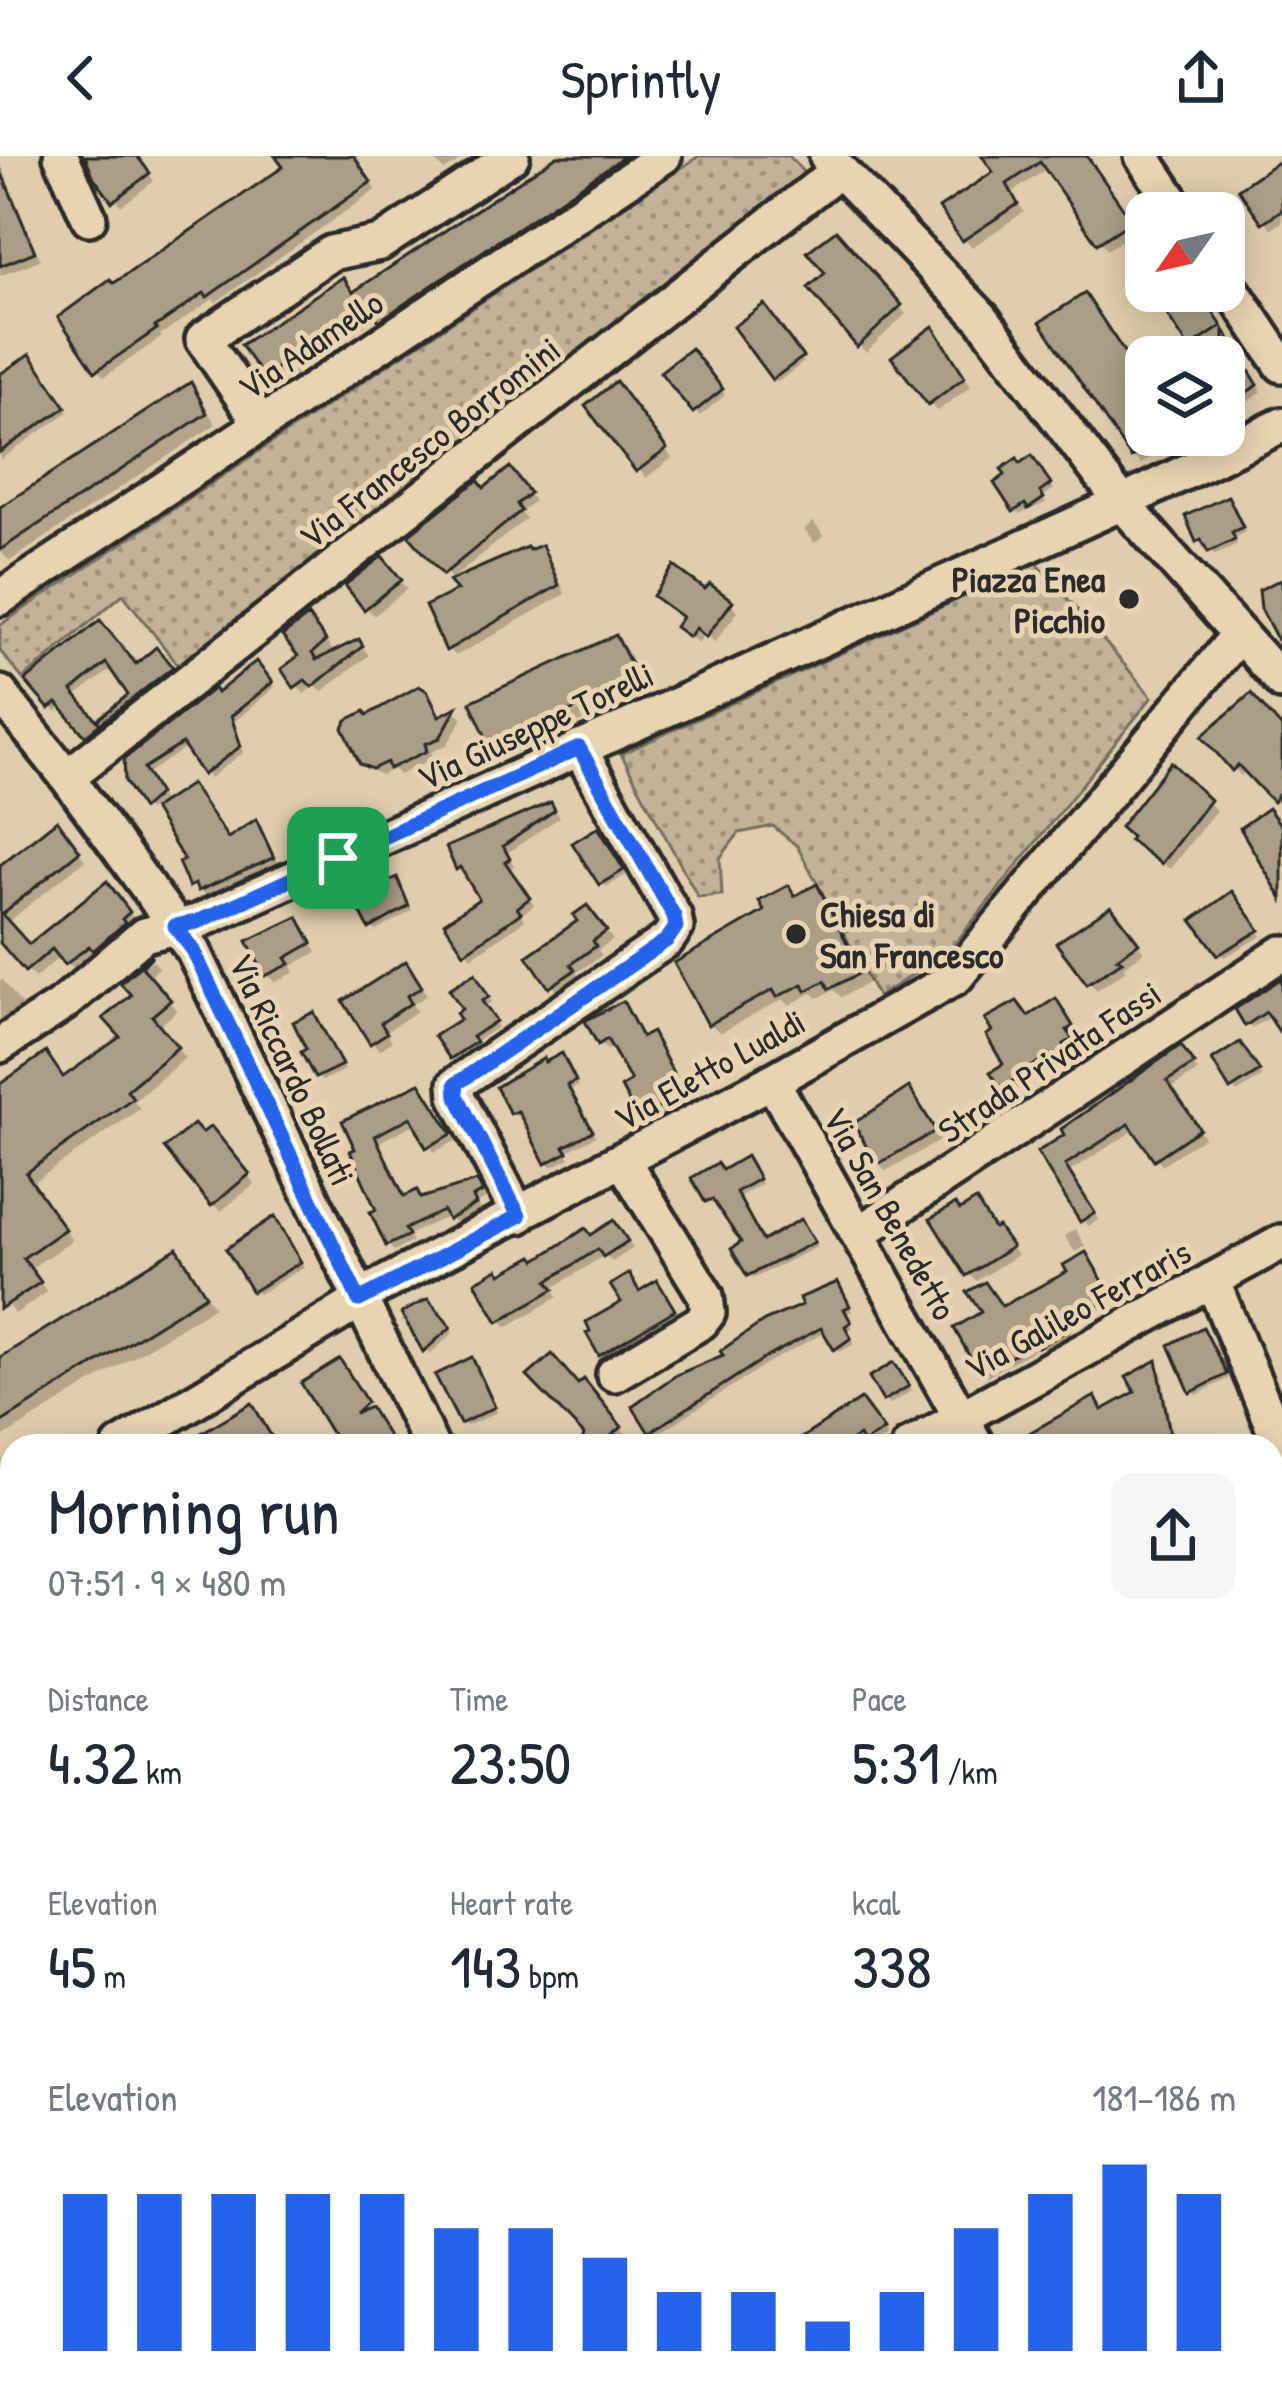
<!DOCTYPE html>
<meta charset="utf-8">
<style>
body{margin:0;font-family:"Patrick Hand",sans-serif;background:#f6f6f7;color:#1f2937;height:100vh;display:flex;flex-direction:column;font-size:45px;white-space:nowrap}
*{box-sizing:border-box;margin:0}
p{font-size:39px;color:#747a83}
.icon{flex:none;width:66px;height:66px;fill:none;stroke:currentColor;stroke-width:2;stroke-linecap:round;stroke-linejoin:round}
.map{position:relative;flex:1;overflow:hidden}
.side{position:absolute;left:0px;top:1278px;width:1284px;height:972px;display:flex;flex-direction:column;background:#fff;border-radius:36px 36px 0 0;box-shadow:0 6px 30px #0003}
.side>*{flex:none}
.needle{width:78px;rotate:236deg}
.fabs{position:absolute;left:1125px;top:36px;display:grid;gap:24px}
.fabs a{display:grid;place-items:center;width:120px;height:120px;border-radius:24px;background:#fff;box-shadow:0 6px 30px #0003;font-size:60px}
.pin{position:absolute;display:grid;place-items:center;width:102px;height:102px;color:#fff;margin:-51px;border-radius:24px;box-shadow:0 6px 18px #0006}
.round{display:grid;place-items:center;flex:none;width:126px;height:126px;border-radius:24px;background:#f6f6f7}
.head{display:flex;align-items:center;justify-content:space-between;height:204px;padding:0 48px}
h1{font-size:66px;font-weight:600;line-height:90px}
.metrics{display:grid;grid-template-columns:repeat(3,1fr);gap:18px;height:204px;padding:12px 48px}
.metrics div{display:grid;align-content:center}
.metrics b{font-size:60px;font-weight:600}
.metrics small{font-size:33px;font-weight:400}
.metrics p{font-size:33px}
.chart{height:336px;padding:24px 48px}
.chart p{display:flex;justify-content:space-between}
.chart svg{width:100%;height:216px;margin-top:12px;stroke:#2563eb;stroke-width:6}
header{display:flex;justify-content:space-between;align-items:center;height:156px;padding:0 48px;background:#fff;font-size:54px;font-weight:600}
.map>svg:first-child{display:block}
.grass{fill:#c2b297;stroke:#766e61;stroke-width:3}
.park{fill:url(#park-dots);stroke:#766e61;stroke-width:3}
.shadow{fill:#0003}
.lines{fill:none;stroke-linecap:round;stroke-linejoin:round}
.canal{stroke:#968a78;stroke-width:24}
.building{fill:#ab9d86;stroke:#2b2b2b;stroke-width:3}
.minor-casing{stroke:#2b2b2b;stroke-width:42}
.minor{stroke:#e8d4b2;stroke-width:33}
.route-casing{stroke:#fff;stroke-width:24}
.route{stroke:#2563eb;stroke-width:15}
.poi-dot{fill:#2b2b2b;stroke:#e8d4b2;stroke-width:4.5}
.labels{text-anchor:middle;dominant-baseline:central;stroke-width:10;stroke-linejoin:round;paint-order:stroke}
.street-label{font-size:36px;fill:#2b2b2b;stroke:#e8d4b2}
.poi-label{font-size:36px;font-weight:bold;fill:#2b2b2b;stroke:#e8d4b2;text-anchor:end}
</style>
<header><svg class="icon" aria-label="back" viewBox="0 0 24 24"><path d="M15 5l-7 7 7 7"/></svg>Sprintly<svg class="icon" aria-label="share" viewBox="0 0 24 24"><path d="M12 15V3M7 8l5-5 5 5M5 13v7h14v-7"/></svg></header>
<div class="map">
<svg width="1282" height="2250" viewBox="0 0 1282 2250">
<defs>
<pattern id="park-dots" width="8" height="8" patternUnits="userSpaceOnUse" patternTransform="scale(3)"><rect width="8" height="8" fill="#c2b297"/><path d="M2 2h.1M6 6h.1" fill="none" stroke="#9e917b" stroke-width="1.8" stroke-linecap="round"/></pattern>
</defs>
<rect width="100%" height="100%" fill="#e0cdad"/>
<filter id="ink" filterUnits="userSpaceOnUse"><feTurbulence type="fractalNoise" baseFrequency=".00833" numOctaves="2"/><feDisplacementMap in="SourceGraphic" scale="24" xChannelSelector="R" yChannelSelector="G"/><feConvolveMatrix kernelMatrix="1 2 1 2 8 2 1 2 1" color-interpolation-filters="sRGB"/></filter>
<g filter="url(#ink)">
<path class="grass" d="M1282,1465V1676L1279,1678L1272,1661V1469Z"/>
<g class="park">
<path d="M699,0H789L804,17L181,513L123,438L23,523L0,495V469Z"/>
<path d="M1037,407L1152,541L949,795L878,841L797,690L773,670L739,677L720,702L722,739L698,741L621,598Z"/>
</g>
<g class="shadow">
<path d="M86,0H134L154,25L121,50Z"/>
<path d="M279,0H353L376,34L216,146L213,143L160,179L162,181L104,221L98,214L114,131L287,12Z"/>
<path d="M431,0H467L444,15Z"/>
<path d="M562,0H651L392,173L380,160L276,229L266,219L355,138Z"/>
<path d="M985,0H1062L1102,22L1137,74L1107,94L1049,12L1012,36L1024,56L972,91L964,83L997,17Z"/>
<path d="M0,6L40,104L0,120Z"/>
<path d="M1282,6V66L1272,73L1242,33Z"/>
<path d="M843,85L906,158L866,196L859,189L829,117Z"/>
<path d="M1155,135H1198L1262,236L1226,260L1224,201H1198Z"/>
<path d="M1085,140L1146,230V279H1178L1180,282L1141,308L1133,300Z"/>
<path d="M767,156L804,206L778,226L774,222Z"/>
<path d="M933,174L971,230L938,255L930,247Z"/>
<path d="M695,200L725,239L700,260L695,255Z"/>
<path d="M34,206L68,256L0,304V222Z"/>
<path d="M190,230L216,268L10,405L0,395V355Z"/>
<path d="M623,237L672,302L646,322L589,251Z"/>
<path d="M1036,308L1054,333L1042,341L1046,347L1020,358L1016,354L1021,310Z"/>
<path d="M516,321L534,345L521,356L526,363L452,423L413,380Z"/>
<path d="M1228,344L1245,376L1235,381L1237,388L1215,399L1206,387L1198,384Z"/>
<path d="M813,366L824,380L815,387L804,374Z"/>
<path d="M541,392L549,400L565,438L456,500L448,493Z"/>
<path d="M389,412L407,433L374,460L349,430Z"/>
<path d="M706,438L731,448L738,455L715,486L705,478L698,487L687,478Z"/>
<path d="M100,469L136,511L156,495L176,518L108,571L101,564L132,540L113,512L75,541L103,575L93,583L64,550L56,556L29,525Z"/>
<path d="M315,471L332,494L321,502L358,487L369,499L322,536L315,529L304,538L285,514L302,501Z"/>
<path d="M616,482L626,493L640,520L493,587Z"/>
<path d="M256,509L275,531L234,566L244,596L210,622L188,591L146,618L165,649L229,685L256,666L262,673L279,709L207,740L191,729L188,705L155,650L148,655L128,624Z"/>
<path d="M642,526L647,535L504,601L496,593Z"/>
<path d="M425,538L442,562L456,555L463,562L447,589L431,596L433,603L399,619L394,613L382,619L372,615L363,606L368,562Z"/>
<path d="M1206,581L1282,586L1281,651L1246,614L1241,620Z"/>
<path d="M1172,610L1216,654L1170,713L1141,691Z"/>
<path d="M551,650L560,661L507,697L514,710L509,714L534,749L521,759L525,764L472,801L466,795L483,744L458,712Z"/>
<path d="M64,675L85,704L7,767L29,792L114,737L136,765L103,800L98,795L75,814L61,799L35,822L0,782V713Z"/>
<path d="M602,679L626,719L606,731L601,727Z"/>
<path d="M396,724L412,755L376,775L372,771Z"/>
<path d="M816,731L826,741L870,826L841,841L834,834L818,842L812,837L789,849L783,843L720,877L711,868L678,808L768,756L788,732L797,741Z"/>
<path d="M1236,744L1262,780L1225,801L1220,797Z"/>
<path d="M595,760L613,784L598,794L602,799L576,817L580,823L559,838L531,801Z"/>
<path d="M1118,761L1144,796L1123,811L1126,814L1097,834L1089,826Z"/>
<path d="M298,765L317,796L292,810L295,816L275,826L267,819Z"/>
<path d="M152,804L159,811L149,822L177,855L159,870L185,902L134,945L140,953L33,1027L72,1084L30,1113L47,1136L15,1158L0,1140V931L55,909L65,923L124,882L135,839L125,827Z"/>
<path d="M405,808L427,839L412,849L417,855L386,876L392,885L380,894L372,886Z"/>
<path d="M2,823L24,852L0,866V824Z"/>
<path d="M479,825L492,846L484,851L498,871L475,886L478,892L457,906L452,901Z"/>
<path d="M1282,826V876L1272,860L1252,872L1248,868Z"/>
<path d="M622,848L644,883L652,879L659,886L689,946L648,969L641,962L635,927L615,890L607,894L600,887Z"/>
<path d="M1062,853L1078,878L1071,882L1078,891L1069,896L1074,904L1064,910L1057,904L1011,938L1004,931L1007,909L1029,862Z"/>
<path d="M314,860L344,914L322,925L317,920Z"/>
<path d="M1244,894L1262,921L1237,937L1216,905Z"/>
<path d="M1187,899L1198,915L1171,932L1204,981L1162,1009L1136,973L1069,1016L1099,1064L1088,1070L1041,997Z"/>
<path d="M566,905L578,930L569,935L596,980L566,996L570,1002L552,1011L523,958L517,961L513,956L546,909Z"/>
<path d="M909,934L941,984L886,1015L879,1007Z"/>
<path d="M425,937L456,985L434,996L417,967L379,986L406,1043L423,1045L476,1028L487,1043L477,1047L480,1054L456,1068L449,1060L408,1079L412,1086L394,1095L388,1089L380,1055L346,967Z"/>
<path d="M202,981H218L255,1028L221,1055L213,1048Z"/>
<path d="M750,1008L761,1028L738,1041L764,1088L805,1071L817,1091L754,1122L750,1118L745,1087L718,1046L712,1048L707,1044L722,1018Z"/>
<path d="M975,1047L1017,1099L976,1125L969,1118L960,1057Z"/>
<path d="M279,1068L304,1111L259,1138L254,1134Z"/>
<path d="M1075,1073L1085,1090L1075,1096L1064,1080Z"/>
<path d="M620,1074L633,1092L612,1106L605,1099L553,1132L558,1141L507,1171L501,1164L536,1107L592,1082Z"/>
<path d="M176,1095L214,1151L0,1283V1204Z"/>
<path d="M1090,1104L1114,1146L1068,1173L1071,1179L1045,1193L1041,1190L985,1221L981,1216L1002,1153Z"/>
<path d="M629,1121L641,1137L657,1128L680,1161L608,1205L601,1198L626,1147Z"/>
<path d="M842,1134L852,1155L846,1158L853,1171L847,1175L854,1188L840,1196L827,1175L770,1206L656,1279L652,1275L727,1201L807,1151Z"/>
<path d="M427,1147L453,1177L430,1198L405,1158Z"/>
<path d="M1207,1179L1229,1222L1197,1239L1192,1235Z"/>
<path d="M1157,1208L1161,1212L1174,1290H1164Z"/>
<path d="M475,1209L497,1256L467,1270L462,1266Z"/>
<path d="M898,1214L911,1235L890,1248L885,1244Z"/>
<path d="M579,1232L590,1234L627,1279L613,1290H597Z"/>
<path d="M866,1252L887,1281L872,1290L866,1285L858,1290H794Z"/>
<path d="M1282,1429V1479L1272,1483V1433Z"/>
<path d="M0,1488L12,1502V1581L0,1566Z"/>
<path d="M12,1679V1732L0,1739V1686Z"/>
<path d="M1282,1680V1707L1272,1686Z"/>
<path d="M0,1891L11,1910L0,1916Z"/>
<path d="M1282,1947V2143L1272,2171V1952Z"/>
<path d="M12,2012V2059L0,2043V2018Z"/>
<path d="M12,2102V2135L0,2109Z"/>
<path d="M1272,2178L1282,2181V2250L1272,2234Z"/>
<path d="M75,2238L90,2250H51Z"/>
<path d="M703,2238H841L843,2250H692L691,2245L704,2244Z"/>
<path d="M960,2238H999L1005,2250H966Z"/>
<path d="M1074,2238H1238L1233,2250H1077Z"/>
<path d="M1029,2239L1040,2250H1006Z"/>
</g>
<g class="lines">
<g class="canal">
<path d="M1272,1907L1282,1904"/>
<path d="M600,2238L606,2250"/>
</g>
</g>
<g class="building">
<path d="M85,0H137L150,17L112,46L94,22Z"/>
<path d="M275,0H354L371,26L207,141L204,137L155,171L157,173L95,216L58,161L110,123L114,127L283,11Z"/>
<path d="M557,0H625L379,165L369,150L263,221L241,189L343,121L353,136Z"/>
<path d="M982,0H1087L1132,65L1097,88L1040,6L1007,28L1018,48L962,85L939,52L993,16Z"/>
<path d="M1282,3V54L1262,67L1238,33Z"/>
<path d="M0,13L35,96L0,110Z"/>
<path d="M836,74L902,149L857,191L808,132L825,117L807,96Z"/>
<path d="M1151,135H1199L1222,170L1189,192Z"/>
<path d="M1085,137L1146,229V292L1131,302L1040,166Z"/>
<path d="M764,148L803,201L772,224L733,171Z"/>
<path d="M933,170L965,221L928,249L891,201Z"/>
<path d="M1224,174L1258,229L1224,251Z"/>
<path d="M691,192L723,233L693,257L660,216Z"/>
<path d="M30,198L66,251L0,296V218Z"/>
<path d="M616,225L667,293L636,316L585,250Z"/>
<path d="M191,226L207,257L0,394V351Z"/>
<path d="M1032,299L1051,328L1040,336L1044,342L1028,353L1025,348L1013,356L994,327L1005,319L1001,313L1017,302L1020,307Z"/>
<path d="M510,311L530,337L517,348L521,355L443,419L408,379L478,324L484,332Z"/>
<path d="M1228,340L1243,371L1232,376L1235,383L1208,396L1201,383L1196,386L1185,360Z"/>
<path d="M542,389L559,429L446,495L425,450L457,434L449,425L527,391L529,394Z"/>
<path d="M382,400L402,424L364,454L345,429Z"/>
<path d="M674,410L705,433L710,428L733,445L706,481L696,472L689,481L675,471L682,461L653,440Z"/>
<path d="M1282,423V492L1261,453L1259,434Z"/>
<path d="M308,460L326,485L312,497L316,504L359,483L363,490L312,531L305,524L294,532L281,513L298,500L282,480Z"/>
<path d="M100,464L136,508L156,491L173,511L100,568L97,564L128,539L106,507L72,535L100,568L85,580L57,547L49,553L25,525Z"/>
<path d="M616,479L639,524L491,592L470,546Z"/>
<path d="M256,505L273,526L231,560L241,590L203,619L182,588L144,612L159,638L142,653L125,625L124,603L214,532L217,537Z"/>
<path d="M419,530L427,535L439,560L457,551L440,582L425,588L427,595L389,613L387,606L372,613L360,608L343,572L347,564L365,555L367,559Z"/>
<path d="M1251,537L1282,572V634L1273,646L1238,609L1232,615L1202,580Z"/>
<path d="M1171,606L1210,644L1161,708L1129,684L1131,681L1120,671Z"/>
<path d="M191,628L228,682L256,663L274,702L198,735L195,728L189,731L178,706L184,704L153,653Z"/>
<path d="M551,646L555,654L503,690L510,703L505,706L530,742L517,752L521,757L464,797L444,767L479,743L460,711L456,714L446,691Z"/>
<path d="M1268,652L1282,671V743L1240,672Z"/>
<path d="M57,664L80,695L2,758L29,788L107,725L130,756L122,763L125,767L93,795L89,790L65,809L52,793L25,816L0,787V709Z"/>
<path d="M598,671L624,714L599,729L572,687Z"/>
<path d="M397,721L409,750L369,773L354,744Z"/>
<path d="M817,728L862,816L829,833L825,825L806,835L803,828L777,841L773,834L708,869L674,807L764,755L759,745L789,729L794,740Z"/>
<path d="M1232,735L1260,774L1218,799L1192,764Z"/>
<path d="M587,749L607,775L593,785L596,790L571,808L575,814L549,832L527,800L577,765L573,759Z"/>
<path d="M1111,750L1139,787L1117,802L1122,805L1087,828L1056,787Z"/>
<path d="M298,761L312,787L286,802L290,808L265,820L247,785Z"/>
<path d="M152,800L142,811L171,844L152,860L178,891L127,934L133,942L26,1017L65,1073L23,1102L41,1126L0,1153V928L46,896L63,921L120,881L103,862L131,839L120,827Z"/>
<path d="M406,805L422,831L407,840L411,847L381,867L387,877L370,888L343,845Z"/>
<path d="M475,817L489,841L482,845L496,865L472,881L476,886L450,903L434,880L460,863L456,857L462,853L449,833Z"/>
<path d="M1282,822V880L1266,856L1245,870L1235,853Z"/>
<path d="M1056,842L1073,870L1067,874L1073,883L1064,888L1069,896L1054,905L1049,898L1002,933L990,916L1003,908L986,879L992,875L984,863L1017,845L1028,860Z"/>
<path d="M623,845L642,881L652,876L684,938L638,964L621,931L631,925L607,883L598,889L585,865Z"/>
<path d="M314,856L342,909L315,922L301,896L306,893L293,866Z"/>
<path d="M1240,886L1260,915L1230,934L1212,904Z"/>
<path d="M1181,889L1194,908L1167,925L1200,973L1154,1004L1129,968L1065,1009L1095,1057L1080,1066L1037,996L1064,979L1061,973Z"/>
<path d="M562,897L576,925L567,929L593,975L564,991L568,996L545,1008L518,955L510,958L496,931L544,902L545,906Z"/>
<path d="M420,927L452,978L426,992L411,961L375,980L404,1040L417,1034L421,1042L477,1025L483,1036L473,1041L476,1048L448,1064L443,1055L405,1073L409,1079L386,1090L370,1056L376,1054L350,995L355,993L342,965Z"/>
<path d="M909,931L936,975L876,1009L854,967Z"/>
<path d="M194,968L202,977L211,970L250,1018L211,1050L164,992Z"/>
<path d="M746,1000L759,1023L736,1036L763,1085L801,1063L815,1086L747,1120L731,1093L741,1086L712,1043L705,1046L691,1022L717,1007L722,1014Z"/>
<path d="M976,1044L994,1073L998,1071L1012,1091L966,1120L930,1063L955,1048L960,1054Z"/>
<path d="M275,1060L301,1106L252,1136L226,1093Z"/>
<path d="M614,1064L628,1085L603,1101L598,1093L548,1125L554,1133L498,1166L475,1126L498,1113L501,1118L533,1100L536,1104L586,1072L591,1079Z"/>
<path d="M177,1092L206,1139L0,1267V1201Z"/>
<path d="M1086,1096L1112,1141L1066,1168L1069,1174L1038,1191L1036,1187L979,1218L954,1172L981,1156L967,1136L985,1126L1002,1150L1067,1116L1063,1109Z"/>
<path d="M629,1117L639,1135L657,1124L675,1154L599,1200L586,1177L590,1175L586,1166L621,1146L610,1129Z"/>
<path d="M838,1126L850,1150L844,1153L851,1166L845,1170L851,1182L834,1194L821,1172L765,1202L649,1277L632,1250L676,1219L723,1199L720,1195L764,1165L802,1149L799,1142Z"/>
<path d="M428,1143L451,1171L423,1196L401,1157Z"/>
<path d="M1203,1171L1227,1218L1190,1237L1169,1189Z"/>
<path d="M552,1198L578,1228L584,1223L622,1271L599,1290H581L584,1279L527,1220Z"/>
<path d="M472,1201L495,1251L460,1268L435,1219Z"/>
<path d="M340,1203L367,1246L355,1257L370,1251L394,1290H339L301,1227Z"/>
<path d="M1157,1204L1172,1290H1006L1095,1240L1102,1254L1135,1236L1126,1221Z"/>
<path d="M894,1206L909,1230L883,1245L869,1221Z"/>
<path d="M861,1243L884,1274L863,1287L859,1280L843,1290H789Z"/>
<path d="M252,1247L277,1290H179Z"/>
</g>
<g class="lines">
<defs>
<g id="minor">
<path d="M61,0L89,62"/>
<path d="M1142,0L1180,57"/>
<path d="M827,1L982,162L1122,347L1282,526"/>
<path d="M1224,122L1282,209"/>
<path d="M261,268L203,183L331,97L380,87L512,0"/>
<path d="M0,442L664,0"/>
<path d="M0,537L67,621L193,794L431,1290"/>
<path d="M67,621L839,14"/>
<path d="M0,889L63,848L144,779L197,766L1122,347L1282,269"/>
<path d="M772,925L977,1290"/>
<path d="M519,1060L457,940L456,928L667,784L676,771L674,760L579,592"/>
<path d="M858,1078L1282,797"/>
<path d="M1212,1124L1282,1293"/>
<path d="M614,1218L701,1166L708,1157L706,1140L623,1005"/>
<path d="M120,1290L347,1153L372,1134L772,925L956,821L1239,478"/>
<path d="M909,1290L1282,1086"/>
<path d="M1272,1359L1282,1355"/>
<path d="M0,1362L12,1355"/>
<path d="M0,1437L12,1451"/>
<path d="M1272,1734L1282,1731"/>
<path d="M0,1824L12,1817"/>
<path d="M0,2083L12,2077"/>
<path d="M0,2229L12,2221"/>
<path d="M625,2238L630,2250"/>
</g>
</defs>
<use href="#minor" class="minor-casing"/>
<use href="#minor" class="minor"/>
</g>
</g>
<g class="lines" filter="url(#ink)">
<defs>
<path id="route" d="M579,592L674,760L676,771L667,784L456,928L457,940L519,1060L359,1144L193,794L175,770L197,766Z"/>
</defs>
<use href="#route" class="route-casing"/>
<use href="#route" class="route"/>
</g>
<g class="poi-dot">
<circle cx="1129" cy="443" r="12"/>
<circle cx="796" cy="778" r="12"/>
</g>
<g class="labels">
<g class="street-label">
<text transform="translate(310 188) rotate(-34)">Via Adamello</text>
<text transform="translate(429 286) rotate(-38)">Via Francesco Borromini</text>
<text transform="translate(535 569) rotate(-25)">Via Giuseppe Torelli</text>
<text transform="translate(1049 905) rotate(-34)">Strada Privata Fassi</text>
<text transform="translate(293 913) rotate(65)">Via Riccardo Bollati</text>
<text transform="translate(709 913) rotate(-29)">Via Eletto Lualdi</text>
<text transform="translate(891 1057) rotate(61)">Via San Benedetto</text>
<text transform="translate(1077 1153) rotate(-29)">Via Galileo Ferraris</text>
</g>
<g class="poi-label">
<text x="1105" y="422">Piazza Enea<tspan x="1105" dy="41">Picchio</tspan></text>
<text x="820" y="757" text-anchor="start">Chiesa di<tspan x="820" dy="41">San Francesco</tspan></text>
</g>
</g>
</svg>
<div class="fabs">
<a><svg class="needle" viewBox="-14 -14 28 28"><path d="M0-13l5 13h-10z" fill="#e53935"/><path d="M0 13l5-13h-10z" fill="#747a83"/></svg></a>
<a><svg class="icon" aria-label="layers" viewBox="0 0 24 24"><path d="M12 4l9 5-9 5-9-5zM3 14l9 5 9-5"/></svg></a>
</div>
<div class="pin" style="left:338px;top:702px;background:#1e9e55"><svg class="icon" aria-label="arrive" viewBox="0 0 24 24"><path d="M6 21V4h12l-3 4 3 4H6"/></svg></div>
<section class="side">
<div class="head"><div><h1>Morning run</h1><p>07:51 · 9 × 480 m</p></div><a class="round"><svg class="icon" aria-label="share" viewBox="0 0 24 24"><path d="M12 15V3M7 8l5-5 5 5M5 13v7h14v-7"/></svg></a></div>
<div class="metrics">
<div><p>Distance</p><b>4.32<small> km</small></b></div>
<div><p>Time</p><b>23:50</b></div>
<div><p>Pace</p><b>5:31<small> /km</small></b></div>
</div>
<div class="metrics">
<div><p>Elevation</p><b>45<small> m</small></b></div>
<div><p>Heart rate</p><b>143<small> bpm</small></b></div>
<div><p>kcal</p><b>338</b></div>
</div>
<div class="chart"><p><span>Elevation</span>181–186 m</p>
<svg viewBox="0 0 160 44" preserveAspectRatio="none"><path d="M5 44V12M15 44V12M25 44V12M35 44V12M45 44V12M55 44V19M65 44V19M75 44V25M85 44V32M95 44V32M105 44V38M115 44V32M125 44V19M135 44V12M145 44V6M155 44V12"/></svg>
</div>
</section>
</div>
